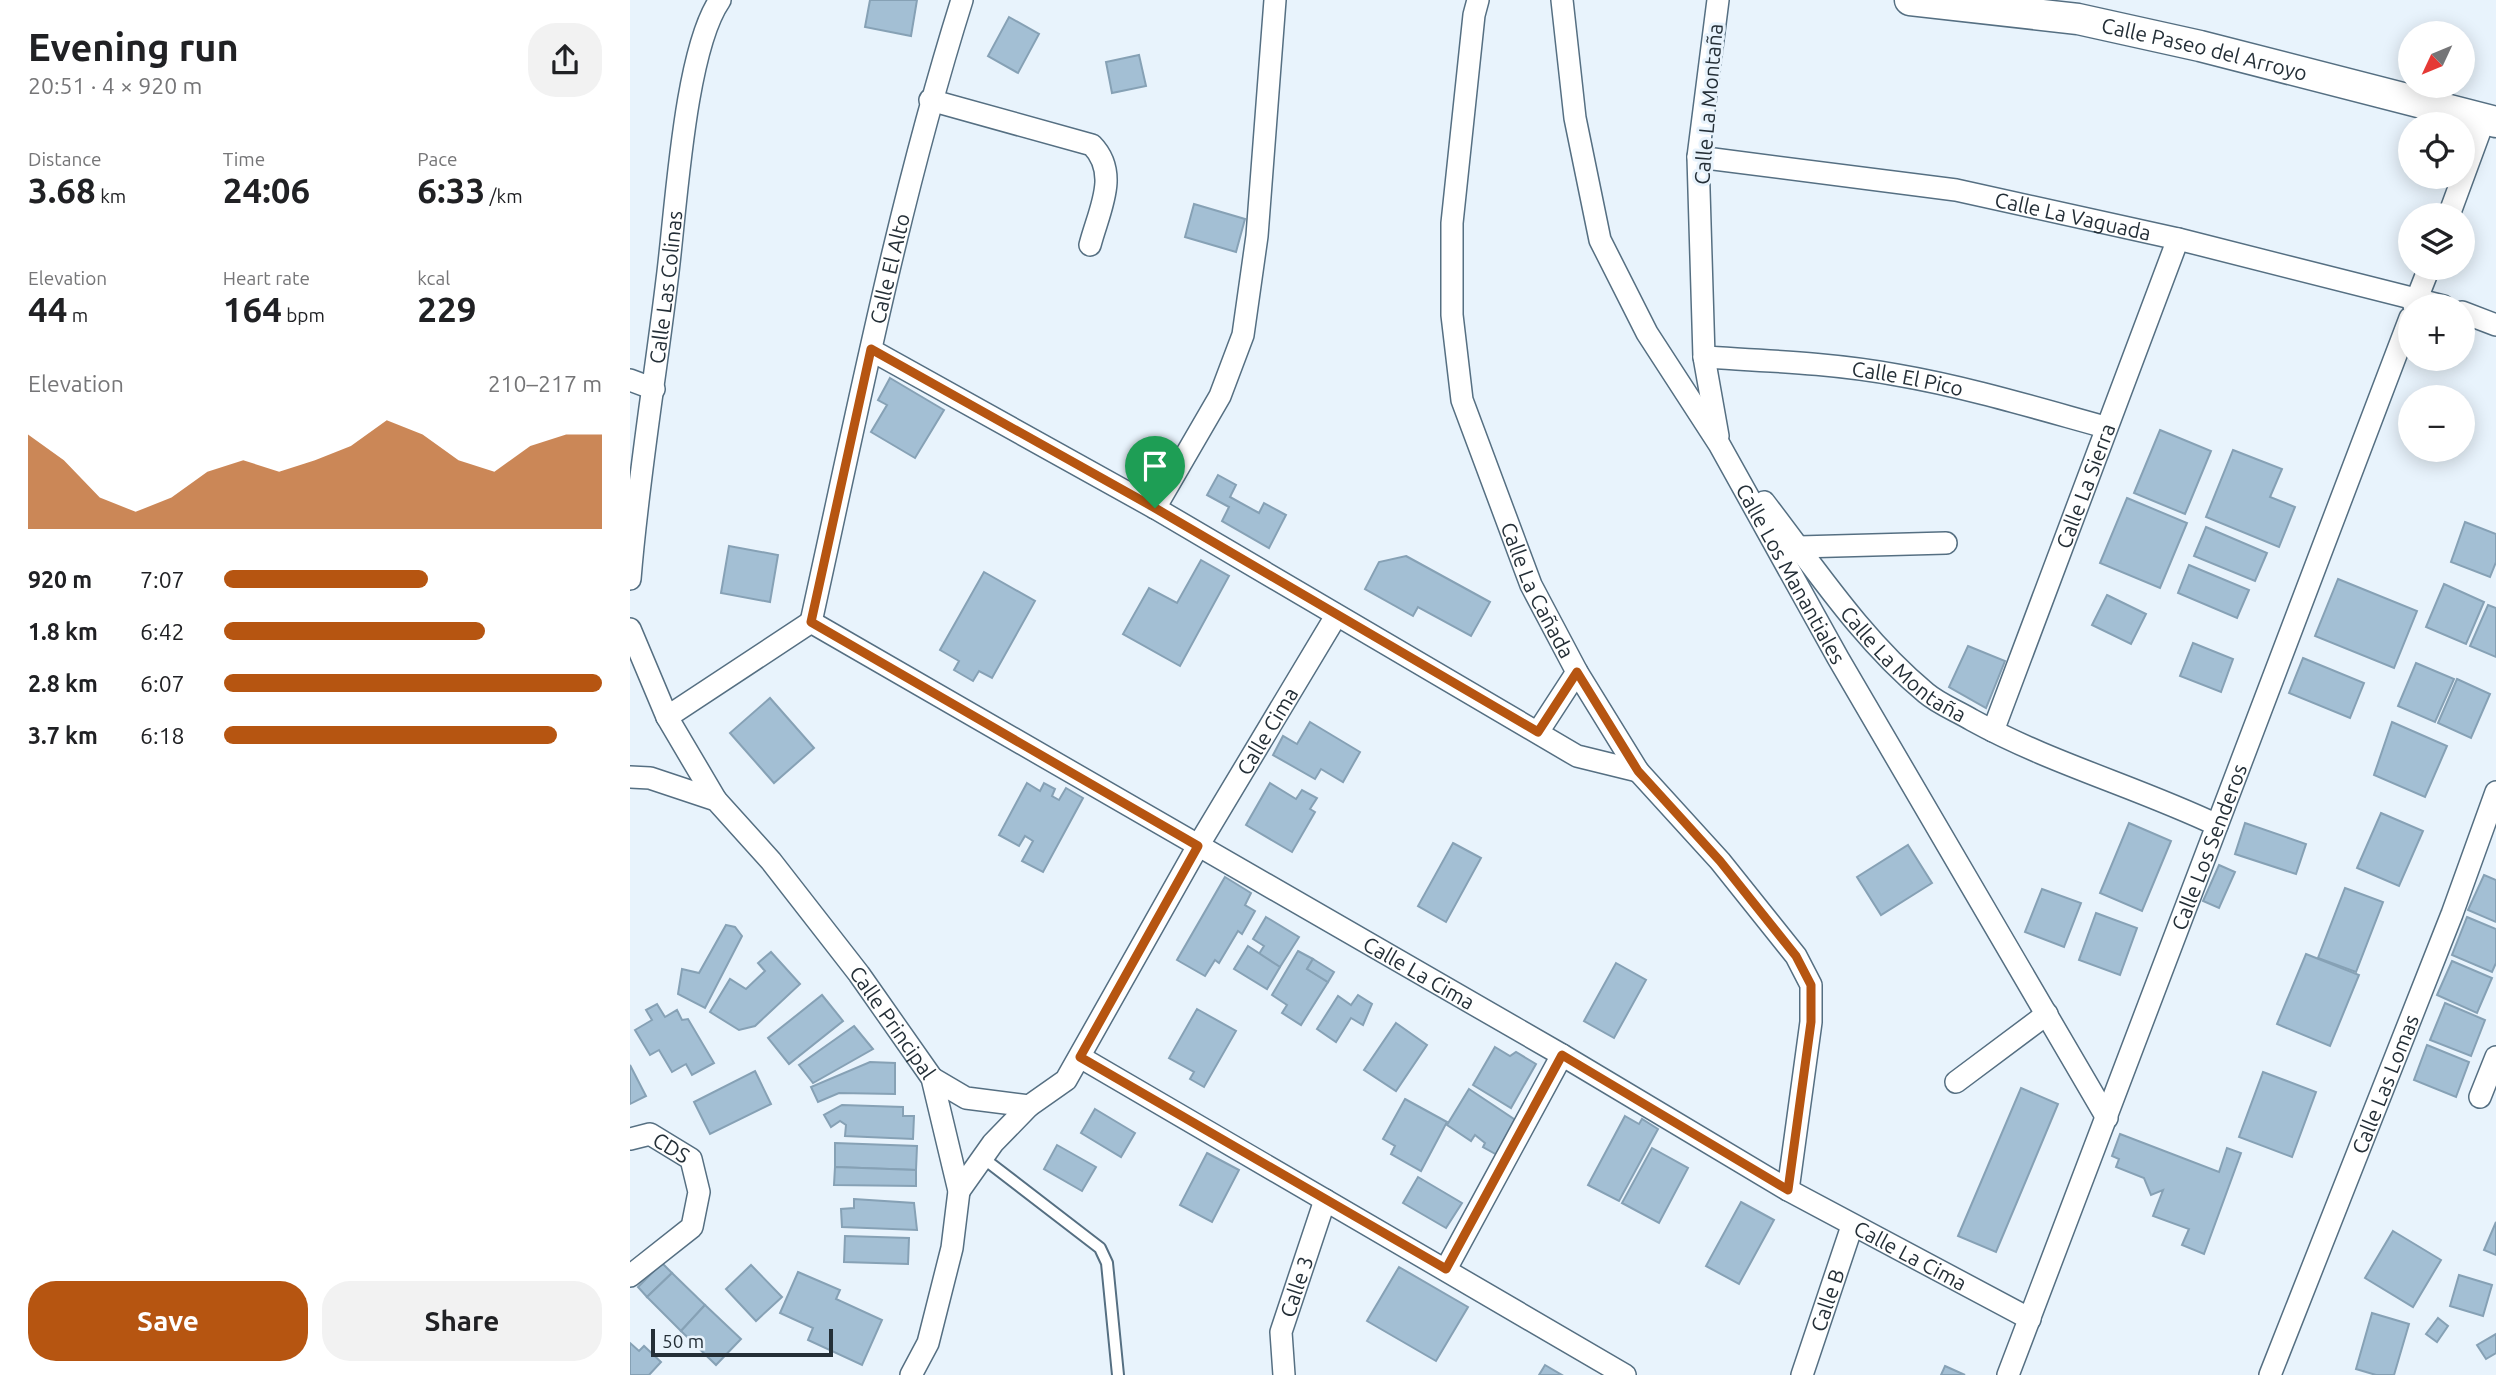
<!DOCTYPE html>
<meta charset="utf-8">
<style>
body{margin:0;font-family:Ubuntu,sans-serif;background:#f2f2f2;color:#202124;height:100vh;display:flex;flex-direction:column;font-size:26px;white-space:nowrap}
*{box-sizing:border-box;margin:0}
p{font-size:23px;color:#757577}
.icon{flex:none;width:38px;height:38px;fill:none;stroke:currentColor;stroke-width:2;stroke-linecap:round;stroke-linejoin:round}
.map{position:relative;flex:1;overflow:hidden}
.details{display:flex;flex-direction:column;background:#fff;width:630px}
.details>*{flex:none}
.needle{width:46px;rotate:226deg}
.fabs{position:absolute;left:1768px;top:21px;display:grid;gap:14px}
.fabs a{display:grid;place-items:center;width:77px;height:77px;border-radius:50%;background:#fff;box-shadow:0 4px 18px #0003;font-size:35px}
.scale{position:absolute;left:21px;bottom:18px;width:182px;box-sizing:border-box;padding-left:7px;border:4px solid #242f37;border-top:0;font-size:19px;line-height:24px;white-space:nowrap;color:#242f37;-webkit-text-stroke:5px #e8f3fc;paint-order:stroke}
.pin{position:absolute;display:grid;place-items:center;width:60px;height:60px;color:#fff;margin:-72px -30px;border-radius:50% 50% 50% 0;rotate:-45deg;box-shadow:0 0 7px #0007}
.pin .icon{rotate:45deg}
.round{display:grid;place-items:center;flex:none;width:74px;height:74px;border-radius:28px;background:#f2f2f2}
.summary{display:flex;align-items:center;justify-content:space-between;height:119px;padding:0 28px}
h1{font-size:38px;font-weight:600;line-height:52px}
.stats{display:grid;grid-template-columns:repeat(3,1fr);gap:10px;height:119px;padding:7px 28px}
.stats div{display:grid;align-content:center}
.stats b{font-size:35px;font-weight:600}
.stats small{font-size:19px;font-weight:400}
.stats p{font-size:19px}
.chart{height:196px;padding:14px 28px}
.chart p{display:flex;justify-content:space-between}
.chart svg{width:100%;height:126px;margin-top:7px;fill:#b65511;opacity:.7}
.action{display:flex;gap:14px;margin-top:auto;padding:14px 28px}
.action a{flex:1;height:80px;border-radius:28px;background:#b65511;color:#fff;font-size:28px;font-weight:600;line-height:80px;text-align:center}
.action a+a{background:#f2f2f2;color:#202124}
ul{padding:0 28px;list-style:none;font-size:23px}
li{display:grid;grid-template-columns:112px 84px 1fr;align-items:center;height:52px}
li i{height:18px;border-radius:9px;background:#b65511}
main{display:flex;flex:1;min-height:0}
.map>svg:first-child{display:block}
.building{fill:#a3bfd4;stroke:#86a1b5;stroke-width:2}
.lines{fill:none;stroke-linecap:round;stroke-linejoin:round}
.service-casing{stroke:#556f82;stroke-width:14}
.minor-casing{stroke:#556f82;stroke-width:24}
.secondary-casing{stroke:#556f82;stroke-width:33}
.service{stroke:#fff;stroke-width:10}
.minor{stroke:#fff;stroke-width:21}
.secondary{stroke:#fff;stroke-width:30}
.route-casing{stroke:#fff;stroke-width:14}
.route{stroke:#b65511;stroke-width:9}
.labels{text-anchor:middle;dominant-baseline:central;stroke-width:6;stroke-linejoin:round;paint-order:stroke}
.street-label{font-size:21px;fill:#242f37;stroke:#e8f3fc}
</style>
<main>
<section class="details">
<div class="summary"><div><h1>Evening run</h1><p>20:51 · 4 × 920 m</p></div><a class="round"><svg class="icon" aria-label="share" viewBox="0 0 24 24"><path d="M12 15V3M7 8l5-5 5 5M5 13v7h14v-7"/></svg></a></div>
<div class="stats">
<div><p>Distance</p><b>3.68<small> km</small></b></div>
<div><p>Time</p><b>24:06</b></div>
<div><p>Pace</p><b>6:33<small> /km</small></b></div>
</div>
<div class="stats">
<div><p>Elevation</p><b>44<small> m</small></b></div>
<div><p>Heart rate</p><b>164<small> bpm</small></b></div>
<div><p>kcal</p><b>229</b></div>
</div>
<div class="chart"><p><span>Elevation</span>210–217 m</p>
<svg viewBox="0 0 160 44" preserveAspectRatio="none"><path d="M0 44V11L10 20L20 33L30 38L40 33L50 24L60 20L70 24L80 20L90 15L100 6L110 11L120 20L130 24L140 15L150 11L160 11V44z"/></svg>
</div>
<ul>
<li><b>920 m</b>7:07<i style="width:54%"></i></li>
<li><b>1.8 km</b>6:42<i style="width:69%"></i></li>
<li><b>2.8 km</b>6:07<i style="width:100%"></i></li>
<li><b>3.7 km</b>6:18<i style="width:88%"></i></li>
</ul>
<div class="action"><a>Save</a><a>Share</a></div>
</section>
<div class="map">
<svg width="1866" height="1375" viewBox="0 0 1866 1375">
<rect width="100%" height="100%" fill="#e8f3fc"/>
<g class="building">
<path d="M240,0H287L281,36L235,27Z"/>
<path d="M379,17L409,34L388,73L358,56Z"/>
<path d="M509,55L516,86L482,93L476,62Z"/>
<path d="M564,204L615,219L606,252L555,237Z"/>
<path d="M260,378L314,410L285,458L241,432L257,405L248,400Z"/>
<path d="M1530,430L1581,451L1555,514L1504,493Z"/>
<path d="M1603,450L1652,469L1640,497L1665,507L1649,547L1576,517Z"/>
<path d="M588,475L606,485L600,497L629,513L634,503L656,515L639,548L592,521L599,507L577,495Z"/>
<path d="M1497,498L1557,523L1530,588L1470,563Z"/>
<path d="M1835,522L1866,534V562L1860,577L1821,562Z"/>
<path d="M1576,527L1637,553L1625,581L1564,556Z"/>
<path d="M99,546L148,555L140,602L91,593Z"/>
<path d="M776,556L860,602L841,636L788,607L783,616L735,589L749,562Z"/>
<path d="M571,560L599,576L550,666L493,634L519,588L547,603Z"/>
<path d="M1559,565L1619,590L1607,618L1548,593Z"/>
<path d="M354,572L405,601L362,678L349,671L343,681L324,670L329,661L310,650Z"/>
<path d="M1708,579L1787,611L1764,668L1685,636Z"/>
<path d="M1814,584L1854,602L1836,644L1796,627Z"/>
<path d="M1477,595L1516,614L1501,644L1462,625Z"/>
<path d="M1858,605L1866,608V657L1840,646Z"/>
<path d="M1563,643L1603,659L1591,692L1550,676Z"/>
<path d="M1338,646L1375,661L1356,708L1319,687Z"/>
<path d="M1673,658L1734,683L1720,718L1659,693Z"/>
<path d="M1786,663L1824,679L1805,722L1768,706Z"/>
<path d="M1827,679L1860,694L1841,738L1808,723Z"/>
<path d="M140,698L184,748L144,783L100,733Z"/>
<path d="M680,722L730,752L713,782L691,769L685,779L643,755L653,736L667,744Z"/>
<path d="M1762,722L1817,746L1795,797L1744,775Z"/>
<path d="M397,783L410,791L414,783L425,789L422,796L429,800L436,788L453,798L413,872L392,861L403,841L395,836L389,846L369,835Z"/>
<path d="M640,783L666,799L672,790L687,798L680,809L685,812L662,852L616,825Z"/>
<path d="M1751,813L1793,831L1769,886L1727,868Z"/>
<path d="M1499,823L1541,841L1512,911L1470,893Z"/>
<path d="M1615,823L1676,844L1666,874L1605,854Z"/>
<path d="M823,843L851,858L816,922L788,906Z"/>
<path d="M1278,845L1302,883L1251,915L1227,877Z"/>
<path d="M1589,865L1605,872L1589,908L1573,901Z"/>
<path d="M1854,875L1866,880V922L1838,910Z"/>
<path d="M595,877L621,893L615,905L625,911L612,934L608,931L589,963L585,960L575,976L547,960Z"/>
<path d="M1715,888L1753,902L1726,972L1688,958Z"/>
<path d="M1412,889L1451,903L1434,947L1395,932Z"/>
<path d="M1466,913L1507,928L1490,975L1449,960Z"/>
<path d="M636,917L669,937L650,967L629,954L634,946L623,939Z"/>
<path d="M1837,917L1866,929V963L1862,972L1822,955Z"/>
<path d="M96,925L105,927L112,936L75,1008L48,994L52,969L69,973Z"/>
<path d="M618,946L650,967L637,989L604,969Z"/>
<path d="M668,951L683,959L677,969L698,982L671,1025L652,1013L657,1005L642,995Z"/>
<path d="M141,952L170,984L125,1026L109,1030L80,1012L100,979L116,989L135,971L128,963Z"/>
<path d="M1676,954L1729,975L1700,1046L1647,1024Z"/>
<path d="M683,959L704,972L698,982L677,969Z"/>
<path d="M1822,961L1862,978L1847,1013L1807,995Z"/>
<path d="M986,963L1016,980L984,1038L954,1021Z"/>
<path d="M192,995L213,1021L159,1064L138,1038Z"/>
<path d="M728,995L742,1004L733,1025L721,1018L706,1042L687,1029L708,996L721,1005Z"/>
<path d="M1815,1003L1855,1020L1841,1056L1800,1040Z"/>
<path d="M27,1004L35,1017L47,1010L52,1020L58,1019L84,1063L62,1075L56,1064L42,1072L29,1050L20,1055L5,1030L22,1020L16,1010Z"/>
<path d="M567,1009L606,1031L574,1087L560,1079L564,1072L539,1058Z"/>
<path d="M766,1023L797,1045L766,1091L734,1070Z"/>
<path d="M224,1026L243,1049L183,1083L169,1065Z"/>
<path d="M1797,1045L1839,1062L1826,1097L1784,1080Z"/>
<path d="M865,1047L880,1056L886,1052L906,1064L881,1108L843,1085Z"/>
<path d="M240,1062L265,1063V1094L209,1093L188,1102L181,1087Z"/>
<path d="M0,1065L16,1096L0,1104Z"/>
<path d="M125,1071L141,1104L80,1134L64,1102Z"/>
<path d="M1633,1072L1686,1092L1662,1157L1609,1137Z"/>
<path d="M1391,1088L1428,1104L1366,1252L1328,1236Z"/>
<path d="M839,1089L890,1123L869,1156L853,1147L855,1143L845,1135L841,1141L817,1125Z"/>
<path d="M775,1099L817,1122L791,1171L761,1154L765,1146L753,1139Z"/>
<path d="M212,1105L273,1107V1116H284L283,1139L215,1136L216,1125L210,1121L201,1127L194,1115Z"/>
<path d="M465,1109L505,1133L491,1157L451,1133Z"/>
<path d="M995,1116L1009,1124L1012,1119L1028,1129L989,1201L958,1185Z"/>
<path d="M1490,1134L1589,1172L1597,1148L1611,1153L1574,1254L1552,1245L1559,1229L1523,1216L1533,1190L1521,1195L1514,1178L1486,1167L1489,1159L1482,1156Z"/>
<path d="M205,1143L287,1146L286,1170L205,1167Z"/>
<path d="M427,1145L466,1167L452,1191L414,1169Z"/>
<path d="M1022,1148L1058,1168L1029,1223L992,1203Z"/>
<path d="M577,1153L609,1170L582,1222L550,1205Z"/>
<path d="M205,1167L286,1170V1186L204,1185Z"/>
<path d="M788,1177L832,1203L816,1228L773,1203Z"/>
<path d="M224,1199L284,1203L287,1230L212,1227L211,1209L224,1208Z"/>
<path d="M1111,1202L1144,1220L1109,1284L1076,1266Z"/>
<path d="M1866,1222V1255L1854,1250Z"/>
<path d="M1763,1231L1811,1260L1783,1307L1735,1278Z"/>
<path d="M215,1236L279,1238L278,1264L214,1262Z"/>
<path d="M32,1263L42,1273L17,1297L8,1287Z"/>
<path d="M121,1265L152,1297L126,1321L96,1289Z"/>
<path d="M769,1267L838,1307L806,1361L737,1321Z"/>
<path d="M168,1272L210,1290L206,1299L252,1320L232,1365L178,1340L183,1328L150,1313Z"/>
<path d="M42,1273L75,1305L51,1331L17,1297Z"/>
<path d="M1829,1275L1862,1285L1853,1316L1820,1306Z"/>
<path d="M75,1305L111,1339L86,1365L51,1331Z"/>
<path d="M1742,1313L1779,1324L1764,1375H1746L1726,1369Z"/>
<path d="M1808,1318L1818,1326L1807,1342L1796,1334Z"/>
<path d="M1866,1334V1353L1856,1359L1847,1345Z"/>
<path d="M0,1343L9,1351L14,1346L31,1362L19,1375H0Z"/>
<path d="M915,1365L932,1375H909Z"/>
<path d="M1315,1366L1335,1375H1311Z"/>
</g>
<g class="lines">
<defs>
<path id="service" d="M353,1158L470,1248L477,1263L488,1375"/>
<g id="minor">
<path id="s1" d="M848,0L844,15L822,223V315L832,400L901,585L947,672L1008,771L1090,861L1166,956L1181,985V1022L1158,1190"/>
<path id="s2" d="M932,0L945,118L970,240L1017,333L1089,444L1208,658L1477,1118"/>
<path d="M1088,0L1068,157L1074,357L1088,436"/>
<path d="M300,100L462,145C490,174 469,210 460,245"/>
<path id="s3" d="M1068,157L1326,190L1548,239L1813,306"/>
<path d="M1819,215L1854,120"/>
<path d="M1784,306L1799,268"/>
<path d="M1832,312L1866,325"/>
<path d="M241,350L525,508L947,756L1008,771"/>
<path id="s4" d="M1074,357C1138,361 1203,363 1267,375C1337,387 1406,408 1475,427"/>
<path d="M0,380L24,389"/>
<path id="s5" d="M1134,502C1185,568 1231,639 1296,693C1309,704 1327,711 1342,720C1420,763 1507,787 1587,825"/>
<path d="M525,508L590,396L613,335L627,236L645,0"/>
<path d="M1169,547L1316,543"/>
<path id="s6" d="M0,579C8,479 25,380 37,280C46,212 54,52 90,0"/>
<path id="s7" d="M181,622L932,1055L1158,1190L1400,1319"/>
<path id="s8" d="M181,622C227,414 268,203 332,0"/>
<path d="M0,629L37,717L86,800"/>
<path d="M37,717L181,622"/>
<path id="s9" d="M1363,731L1548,239"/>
<path d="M908,732L947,672"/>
<path id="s10" d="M0,777L20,778L86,800L141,861L229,974L302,1078L329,1191L322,1248L298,1343L281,1375"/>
<path d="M450,1057L995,1375"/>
<path id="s11" d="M302,1078L336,1098L399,1106L436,1080L568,846L706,616"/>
<path d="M1326,1082L1417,1014"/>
<path d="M1850,1097L1866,1057"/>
<path id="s12" d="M0,1139L20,1134L61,1159L69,1192L62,1227L0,1276"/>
<path d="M329,1191L363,1143L399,1106"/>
<path d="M816,1269L932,1055"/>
<path id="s13" d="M654,1375L651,1332L695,1200"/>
<path id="s14" d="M1172,1375L1222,1226"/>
<path id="s15" d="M1378,1375L1780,318"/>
<path id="s16" d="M1640,1375L1822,914L1866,792"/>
</g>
<g id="secondary">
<path id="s17" d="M1280,0L1448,19L1570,46L1866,122"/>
</g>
</defs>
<use href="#service" class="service-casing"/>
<use href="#minor" class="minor-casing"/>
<use href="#secondary" class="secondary-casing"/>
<use href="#service" class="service"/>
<use href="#minor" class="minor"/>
<use href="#secondary" class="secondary"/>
</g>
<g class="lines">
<defs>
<path id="route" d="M241,349L525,508L908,732L947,672L1008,771L1090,861L1166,956L1181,985V1022L1158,1190L932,1055L816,1269L450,1057L568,846L181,622Z"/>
</defs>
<use href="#route" class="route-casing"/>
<use href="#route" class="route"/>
</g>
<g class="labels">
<g class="street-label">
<text stroke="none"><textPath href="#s17" startOffset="299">Calle Paseo del Arroyo</textPath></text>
<text transform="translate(1078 104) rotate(-85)">Calle La Montaña</text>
<text stroke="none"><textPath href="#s3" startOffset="380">Calle La Vaguada</textPath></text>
<text stroke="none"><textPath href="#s8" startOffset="362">Calle El Alto</textPath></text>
<text stroke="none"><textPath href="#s6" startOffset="294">Calle Las Colinas</textPath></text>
<text stroke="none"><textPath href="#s4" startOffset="205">Calle El Pico</textPath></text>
<text stroke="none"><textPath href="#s9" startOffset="262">Calle La Sierra</textPath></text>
<text stroke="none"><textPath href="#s2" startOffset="628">Calle Los Manantiales</textPath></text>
<text stroke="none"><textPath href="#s1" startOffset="607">Calle La Cañada</textPath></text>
<text stroke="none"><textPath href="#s5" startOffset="215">Calle La Montaña</textPath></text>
<text stroke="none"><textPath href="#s11" startOffset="551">Calle Cima</textPath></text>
<text stroke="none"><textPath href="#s15" startOffset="565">Calle Los Senderos</textPath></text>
<text stroke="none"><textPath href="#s7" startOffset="702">Calle La Cima</textPath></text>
<text stroke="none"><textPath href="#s10" startOffset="374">Calle Principal</textPath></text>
<text stroke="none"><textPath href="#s16" startOffset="313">Calle Las Lomas</textPath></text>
<text stroke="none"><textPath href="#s12" startOffset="46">CDS</textPath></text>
<text stroke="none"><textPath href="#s7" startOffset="1269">Calle La Cima</textPath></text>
<text stroke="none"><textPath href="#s13" startOffset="91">Calle 3</textPath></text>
<text stroke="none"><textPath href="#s14" startOffset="79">Calle B</textPath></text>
</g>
</g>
</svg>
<div class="fabs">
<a><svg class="needle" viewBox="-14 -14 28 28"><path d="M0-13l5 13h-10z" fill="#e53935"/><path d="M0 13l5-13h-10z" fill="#757577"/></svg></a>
<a><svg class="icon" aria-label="locate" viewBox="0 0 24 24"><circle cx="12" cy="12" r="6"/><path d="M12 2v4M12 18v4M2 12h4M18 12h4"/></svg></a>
<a><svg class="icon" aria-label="layers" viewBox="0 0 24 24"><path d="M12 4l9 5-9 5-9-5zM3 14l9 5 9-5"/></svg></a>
<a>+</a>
<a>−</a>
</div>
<div class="scale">50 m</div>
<div class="pin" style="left:525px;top:508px;background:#1e9e55"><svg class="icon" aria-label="arrive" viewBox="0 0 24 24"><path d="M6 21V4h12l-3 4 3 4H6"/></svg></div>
</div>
</main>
